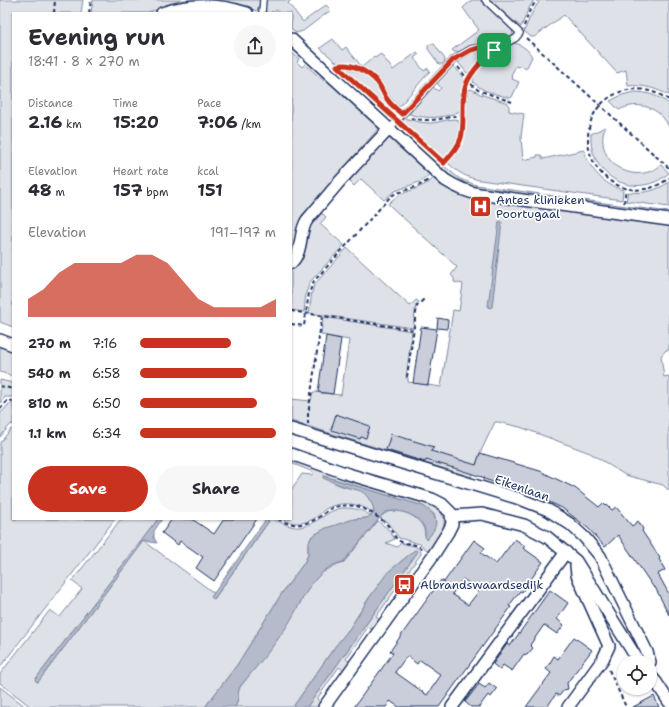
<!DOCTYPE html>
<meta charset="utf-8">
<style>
body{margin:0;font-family:"Shantell Sans",sans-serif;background:#f7f7f7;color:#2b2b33;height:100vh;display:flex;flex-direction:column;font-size:15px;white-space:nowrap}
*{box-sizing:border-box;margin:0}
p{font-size:13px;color:#7c7c81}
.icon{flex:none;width:22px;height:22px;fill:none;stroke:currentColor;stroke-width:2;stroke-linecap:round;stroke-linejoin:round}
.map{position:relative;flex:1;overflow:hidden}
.sheet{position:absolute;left:12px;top:12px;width:280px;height:508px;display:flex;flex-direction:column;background:#fff;border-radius:0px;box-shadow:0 1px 3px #0004}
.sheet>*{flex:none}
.tools{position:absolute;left:617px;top:655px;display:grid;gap:8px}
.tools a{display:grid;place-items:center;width:40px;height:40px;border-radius:50%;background:#fff;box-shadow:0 1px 3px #0004;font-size:20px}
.pin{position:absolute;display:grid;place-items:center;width:34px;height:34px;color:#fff;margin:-17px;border-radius:8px;box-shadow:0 2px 6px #0006}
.round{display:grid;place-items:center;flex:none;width:42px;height:42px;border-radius:21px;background:#f7f7f7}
.head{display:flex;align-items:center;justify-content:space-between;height:68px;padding:0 16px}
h1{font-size:22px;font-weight:700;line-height:30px}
.stats{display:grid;grid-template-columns:repeat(3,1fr);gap:6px;height:68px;padding:4px 16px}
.stats div{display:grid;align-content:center}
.stats b{font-size:17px;font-weight:700}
.stats small{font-size:11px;font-weight:400}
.stats p{font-size:11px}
.chart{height:112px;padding:8px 16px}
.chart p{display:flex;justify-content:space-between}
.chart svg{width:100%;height:72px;margin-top:4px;fill:#c8321e;opacity:.7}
.primary-button{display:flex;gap:8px;margin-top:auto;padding:8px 16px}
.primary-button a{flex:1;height:46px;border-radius:24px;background:#c8321e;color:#fff;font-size:16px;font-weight:700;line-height:46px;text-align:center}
.primary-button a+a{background:#f7f7f7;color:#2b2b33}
ul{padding:0 16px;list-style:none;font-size:13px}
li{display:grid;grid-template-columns:64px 48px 1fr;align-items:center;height:30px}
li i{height:10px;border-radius:5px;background:#c8321e}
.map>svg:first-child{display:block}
.green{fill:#dee1e7;stroke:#7c88a2}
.water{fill:#b5bbca;stroke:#77839f}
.building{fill:#caceda;stroke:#1b2f5e;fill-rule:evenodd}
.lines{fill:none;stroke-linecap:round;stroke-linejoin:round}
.lane-casing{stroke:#1b2f5e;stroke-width:8}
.street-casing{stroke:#1b2f5e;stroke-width:14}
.path{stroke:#1b2f5e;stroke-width:2;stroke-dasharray:4 3;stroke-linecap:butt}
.lane{stroke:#fff;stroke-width:5.5}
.street{stroke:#fff;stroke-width:11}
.route-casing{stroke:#fff;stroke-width:8}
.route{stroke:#c8321e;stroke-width:5}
.labels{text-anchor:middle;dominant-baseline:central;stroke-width:3.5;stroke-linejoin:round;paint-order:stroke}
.poi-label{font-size:12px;fill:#1b2f5e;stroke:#fff;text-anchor:start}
.street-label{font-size:12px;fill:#1b2f5e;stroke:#fff}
</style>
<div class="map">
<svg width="669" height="707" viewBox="0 0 669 707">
<rect width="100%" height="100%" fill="#fff"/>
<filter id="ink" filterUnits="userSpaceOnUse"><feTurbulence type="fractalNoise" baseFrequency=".025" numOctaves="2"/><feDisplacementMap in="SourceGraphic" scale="8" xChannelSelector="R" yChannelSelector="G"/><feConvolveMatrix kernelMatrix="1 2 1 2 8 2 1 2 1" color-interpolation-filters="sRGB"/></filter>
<g filter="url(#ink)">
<g class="green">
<path d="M0,0H83L81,13H13V327L0,322Z"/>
<path d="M93,0H261L257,11L247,8H161L148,13H91Z"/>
<path d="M266,0H291L288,3L303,22L326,5L331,10L303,31L296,33L291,28V13H280L276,10L274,13L272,11L270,13H266L265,7Z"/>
<path d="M472,0H480L512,29L513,35C503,43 484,42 472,46C466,48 461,52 454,52L452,50L479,30L463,8Z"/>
<path d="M489,0H534L528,10L521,27Z"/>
<path d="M540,0H669V95C656,89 643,84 628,86L626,70L617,73L564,15L534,37H531L524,31L532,13Z"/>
<path d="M333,39L342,50L346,47L362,67L374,57L375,58L381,54L393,70L417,52L419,54L414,58L424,71L428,68L430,71L399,107L390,97L381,82L370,72L362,67L354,65L336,62L320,48Z"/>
<path d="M515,43C522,45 529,50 532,57L526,69L520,65L519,67L516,66L511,75L513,77L512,79L519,82L512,97L510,98C497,94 482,92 473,82C472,66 502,47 515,43Z"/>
<path d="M430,44H434L445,59L444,64H439L428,49V46Z"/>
<path d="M489,49L490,50L469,73H467L458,62C465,52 479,50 489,49Z"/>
<path d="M291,52L299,59L297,62L302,67L305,64L324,81L327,78L380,127L331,182V185L309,210C295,215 299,236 295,248C295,251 293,253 291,256Z"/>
<path d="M453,66L455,67L464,79L460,111C444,119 425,119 409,114L433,87L438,91L441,88L437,83Z"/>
<path d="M343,68C379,74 373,89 395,111L393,113Z"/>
<path d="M337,69L389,117L387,119L334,72Z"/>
<path d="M471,89L480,94L508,103L509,107V111L524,114L521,137L523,160L537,157V155H541L543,159L584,150C589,169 604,185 623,190L622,200L480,180C467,178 457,172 448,163C462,148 465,131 465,111C466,104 465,96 468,90Z"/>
<path d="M634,92C647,92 659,96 669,104V127C660,107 638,100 619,110L610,101L622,95Z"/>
<path d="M405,118C414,121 422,123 430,123C438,123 453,117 458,120C465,132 452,151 444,160L402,122Z"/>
<path d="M399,125L441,163L438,166L396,128Z"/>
<path d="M605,127C593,161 633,188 661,165L669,173C636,202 588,177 591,134Z"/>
<path d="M390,135L431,173L422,181L395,191L384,200L361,179L354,186L351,183L350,180Z"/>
<path d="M444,166L460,179L476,185L669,212V216L473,188C461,183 451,178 442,169Z"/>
<path d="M435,177L483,200L669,226V350H666L661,356L664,377L669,376V491L663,485L625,475L590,453L520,427L498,422H495L482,449L471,477L291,421V399L311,401L313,392L341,395L349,340L321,335L323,317L412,331L406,378H408V382L441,387L453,310L459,311L463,284L454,282V278L451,275L457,267L388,204C401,189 422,191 435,177Z"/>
<path d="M669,182V207L626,201L628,192C643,194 656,191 669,182Z"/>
<path d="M317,214H323L326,217L320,224L344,245L310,282L306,293L304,312L291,310V269L303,259L308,225Z"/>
<path d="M347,248L410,306L416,300L419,302L416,305L413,328L309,313L312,292L314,285Z"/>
<path d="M0,345L13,349V376L0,372Z"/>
<path d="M0,380L13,383V397H5L0,403Z"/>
<path d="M9,404H13V425L11,424L0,437V414Z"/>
<path d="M11,429L13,430V519H115L0,667V443Z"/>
<path d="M291,459L433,505C455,520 440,536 429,552L420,544L399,538L387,522L380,518C392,502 425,516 425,535L436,521L434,514L423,506L324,476C331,482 340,486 349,488C354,489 358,489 362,491C368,494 375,506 374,513C359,503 340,500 324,510C321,513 318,516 315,518C306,524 291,525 282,519H291V490L302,474L312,475L313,472L291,463Z"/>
<path d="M342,508C353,508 362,509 371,516L367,518L354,519L331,527L312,536L308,544V555L304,563L282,593L237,665L205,707H31L0,683V674L50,610L60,617L82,589L72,581L121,519H158L35,680L38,682L144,541L214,593L212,597L214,599L269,521L267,519C279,519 287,528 300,527C317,525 326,510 342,508Z"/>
<path d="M378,521L388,529L395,539L386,543L397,547L401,543L415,546L421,551V554L376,617L380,620L373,630L368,627L346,659L350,662L344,671L339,667L317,699L321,703L318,707H307L417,553L415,550L393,568L369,598L350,628L334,648L293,707H235C239,701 237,693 240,687C259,662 277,637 295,611C303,599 309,583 322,573C328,569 336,564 344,562Z"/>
<path d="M0,687L26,707H0Z"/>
</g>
<g class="water">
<path d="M501,221L502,222L492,307L490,308L488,306L499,222Z"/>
<path d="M323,476L423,506C440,516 439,527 426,540C424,536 426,532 424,527C419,515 396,507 384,513L343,562C312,568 301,606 285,629C272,649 255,668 240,687C237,693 239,701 235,707H205L237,665L282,593L304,563L308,555V544L312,536L326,528L354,519L367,518L374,513C374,508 373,505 370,501C363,488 356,491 344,486C337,484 330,481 323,478Z"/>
<path d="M158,519H162L154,531V538L157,543L144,541L38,682H37L35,680Z"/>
<path d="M266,519L269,521L214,599L211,597L214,593Z"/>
<path d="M415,550L417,551V553L307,707H293L334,648L350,628L369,598L387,573Z"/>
</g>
<g class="building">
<path d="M438,318L448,320L447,329L437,328Z"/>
<path d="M421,327L437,329L428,385L413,383Z"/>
<path d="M326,336L341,339L333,394L318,392Z"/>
<path d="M336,414L370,426L366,438L361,437L360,439L331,430Z"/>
<path d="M391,434L434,447L431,451L476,465L480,453L540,471L575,488L599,507L603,503L606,506L607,505L612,510L616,507L632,526L638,521L643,529L642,531L660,558L659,559L665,570L658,574L669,594V615L655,587L654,588L618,535L605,547L588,528L562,508L528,492V493L484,479L485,478L454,468L426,460L425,462L386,450Z"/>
<path d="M172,519H192L214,534L224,519H257L214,581L196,568L203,557L180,541L178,545L162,533Z"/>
<path d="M515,539L525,546L523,548L543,562L522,592L520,591L509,606L511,607L439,707H399L390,701L386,707H354L393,653L390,651L428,598L441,580L444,582L474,540L485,548L481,553L496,564ZM463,579L479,591L468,605L452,594ZM407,656L417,664L420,660L441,675L427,695L395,672Z"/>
<path d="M550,590L568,603L557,619L564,625L557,634L544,625L530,645L533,648L527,655L524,654L512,671L503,665L500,670L493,664L507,644L510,646Z"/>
<path d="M574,637L592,650L567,683L568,689L564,690L559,696L556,694L547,707H526L551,673L546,669L554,656L558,659Z"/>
<path d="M489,683L497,689L491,697L488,695L479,707H471L465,702L479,684L485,688Z"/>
<path d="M654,696L659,707H633Z"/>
</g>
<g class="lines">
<defs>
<g id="lane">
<path d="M262,13L263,0"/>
<path d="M389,129L453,60L471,49L507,43L516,38L520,33L485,0"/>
</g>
<g id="street">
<path d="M162,13C190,3 219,4 247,13"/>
<path d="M291,39L445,180C456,187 466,192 479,194L669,220"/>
<path d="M291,263C304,251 298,233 307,220L340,181L389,129"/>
<path d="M0,340L13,345"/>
<path d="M291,429L520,499L548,510L570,524L585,538L600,556L647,652L650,662"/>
<path d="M291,454L348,474L432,499L442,504L451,513L452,524L448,532L434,554L324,707"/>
<path d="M452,516L482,514L524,525L547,537L576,561L639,662"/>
<path d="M650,675L656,682L669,702"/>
<path d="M452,707L566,552"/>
<path d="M568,707L603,659L609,646L577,575L576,566"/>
</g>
</defs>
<use href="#lane" class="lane-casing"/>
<use href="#street" class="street-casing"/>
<g class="path">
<path d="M54,13L55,0"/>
<path d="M89,13L91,0"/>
<path d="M524,26L530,10L537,0"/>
<path d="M526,38L669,168"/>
<path d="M337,66C343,64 348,66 353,67C378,72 381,94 397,110"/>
<path d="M458,67L472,85L478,90L512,102"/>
<path d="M669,100C654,90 637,86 620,92C605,98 594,109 590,124C577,171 629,210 669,178"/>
<path d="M411,118C431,123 444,118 463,114"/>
<path d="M443,164C450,157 457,149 460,139C463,129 462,119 463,108C463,87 472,69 489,55"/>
<path d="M624,203L626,188"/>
<path d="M291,311L414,330"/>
<path d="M291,324L304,326L309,293L314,281L391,196C403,189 418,189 429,179"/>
<path d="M407,377L417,306L424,299"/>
<path d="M0,386L13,389"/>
<path d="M0,409L8,400L13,401"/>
<path d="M308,424V415L322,316"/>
<path d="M278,519C289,526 305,526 316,519C322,516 326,511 332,508C339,505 348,505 356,506C365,508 384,520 389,527C393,531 394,537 398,540C407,546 414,541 423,550"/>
<path d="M609,670L626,707"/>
</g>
<use href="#lane" class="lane"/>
<use href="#street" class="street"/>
</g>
</g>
<g class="lines" filter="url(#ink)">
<defs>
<path id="route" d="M496,44C495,52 488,55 483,61C477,66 472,73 468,80C459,98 466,119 461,138C458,148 451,155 444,163L337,66C351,62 369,72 378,83C382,88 383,94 387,99C391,105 397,110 402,114L453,60L471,50Z"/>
</defs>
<use href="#route" class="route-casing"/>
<use href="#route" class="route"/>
</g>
<defs>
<symbol id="hospital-square" viewBox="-11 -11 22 22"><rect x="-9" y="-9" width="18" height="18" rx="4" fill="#c8321e" stroke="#fff"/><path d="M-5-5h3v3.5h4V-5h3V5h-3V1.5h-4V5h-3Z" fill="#fff"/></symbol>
<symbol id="bus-square" viewBox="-11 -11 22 22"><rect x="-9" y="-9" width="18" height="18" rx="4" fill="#c8321e" stroke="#fff"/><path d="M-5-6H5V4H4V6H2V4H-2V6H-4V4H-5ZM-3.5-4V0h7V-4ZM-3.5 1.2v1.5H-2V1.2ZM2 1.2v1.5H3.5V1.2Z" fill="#fff"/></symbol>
</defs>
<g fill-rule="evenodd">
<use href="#hospital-square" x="468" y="194" width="25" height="25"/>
<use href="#bus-square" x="392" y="572" width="25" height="25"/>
</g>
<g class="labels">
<g class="poi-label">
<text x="496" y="200">Antes klinieken<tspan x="496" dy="14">Poortugaal</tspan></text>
<text x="420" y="585">Albrandswaardsedijk</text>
</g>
<g class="street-label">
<text transform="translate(522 488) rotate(19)">Eikenlaan</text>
</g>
</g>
</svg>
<div class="tools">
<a><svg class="icon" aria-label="locate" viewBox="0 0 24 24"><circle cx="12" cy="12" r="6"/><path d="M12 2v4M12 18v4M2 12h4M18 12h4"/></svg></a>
</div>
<div class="pin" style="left:494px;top:50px;background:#1e9e55"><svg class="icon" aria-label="arrive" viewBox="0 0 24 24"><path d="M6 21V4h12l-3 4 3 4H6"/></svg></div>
<section class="sheet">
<div class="head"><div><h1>Evening run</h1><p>18:41 · 8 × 270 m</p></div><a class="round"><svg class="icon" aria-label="share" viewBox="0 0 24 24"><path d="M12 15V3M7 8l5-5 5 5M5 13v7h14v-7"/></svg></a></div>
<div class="stats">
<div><p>Distance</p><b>2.16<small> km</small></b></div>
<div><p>Time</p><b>15:20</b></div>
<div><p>Pace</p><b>7:06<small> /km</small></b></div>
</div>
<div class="stats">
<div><p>Elevation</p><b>48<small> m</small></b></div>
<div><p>Heart rate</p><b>157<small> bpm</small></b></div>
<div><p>kcal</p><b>151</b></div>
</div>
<div class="chart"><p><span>Elevation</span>191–197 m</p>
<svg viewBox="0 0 160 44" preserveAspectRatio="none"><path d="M0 44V33L10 27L20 17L30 11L40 11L50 11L60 11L70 6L80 6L90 11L100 22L110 33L120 38L130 38L140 38L150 38L160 33V44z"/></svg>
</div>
<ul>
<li><b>270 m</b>7:16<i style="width:67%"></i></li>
<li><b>540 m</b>6:58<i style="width:79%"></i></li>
<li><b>810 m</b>6:50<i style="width:86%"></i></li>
<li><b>1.1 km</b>6:34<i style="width:100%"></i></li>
</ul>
<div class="primary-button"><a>Save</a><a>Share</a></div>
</section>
</div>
